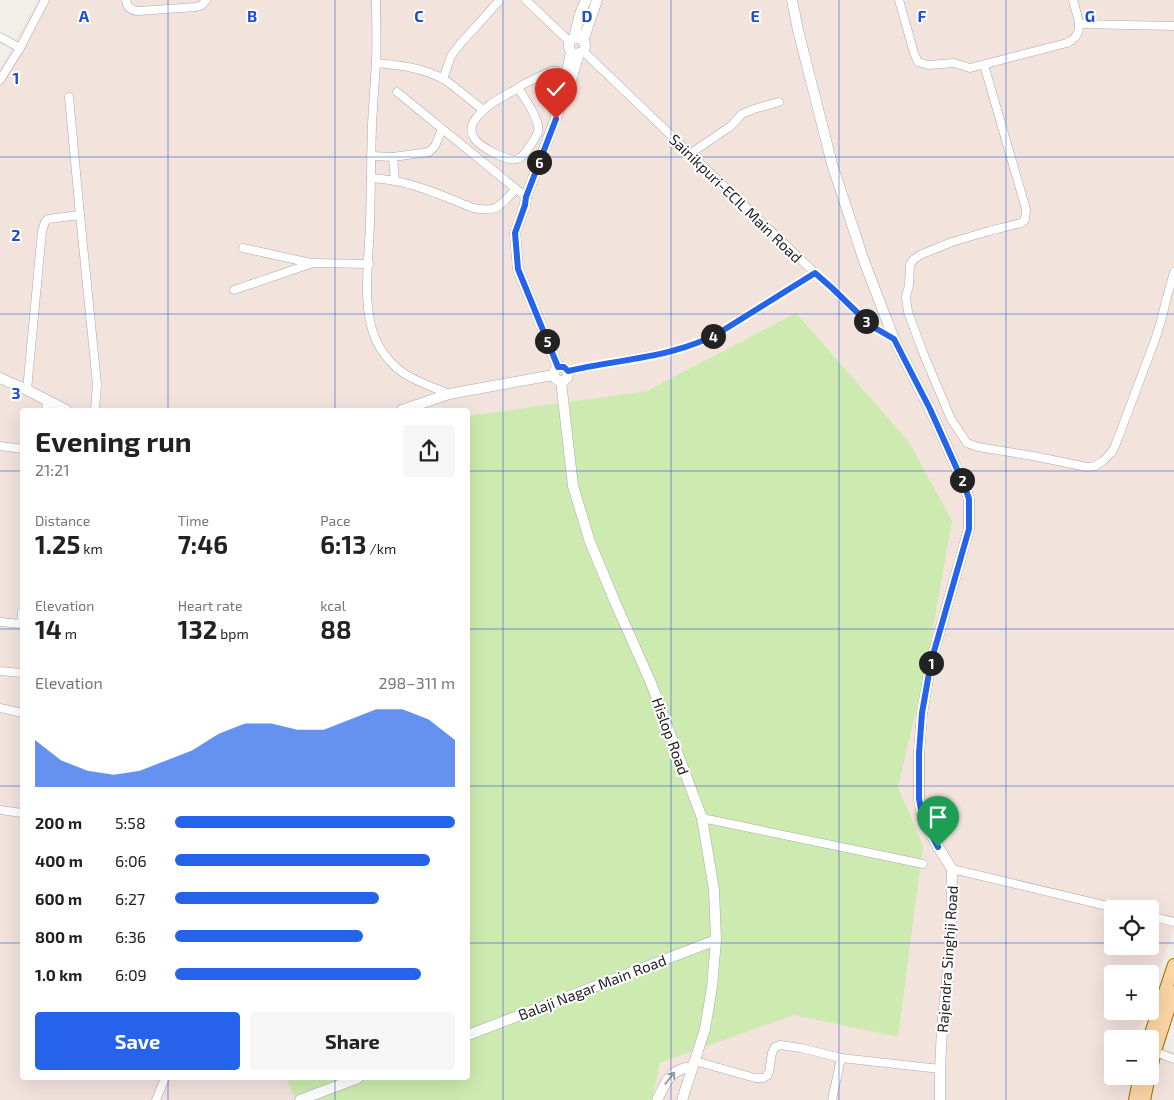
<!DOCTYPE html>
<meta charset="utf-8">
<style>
body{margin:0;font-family:"Exo 2",sans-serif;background:#f6f6f6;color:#222;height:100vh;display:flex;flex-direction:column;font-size:19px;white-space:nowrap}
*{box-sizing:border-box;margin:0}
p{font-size:16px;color:#767676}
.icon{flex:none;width:28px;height:28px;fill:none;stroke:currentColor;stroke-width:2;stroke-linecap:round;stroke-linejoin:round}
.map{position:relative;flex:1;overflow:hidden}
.panel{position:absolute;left:20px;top:408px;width:450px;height:672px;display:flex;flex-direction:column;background:#fff;border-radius:5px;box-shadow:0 5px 20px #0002}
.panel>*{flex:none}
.tools{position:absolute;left:1104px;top:900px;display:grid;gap:10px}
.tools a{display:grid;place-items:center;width:55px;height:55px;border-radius:5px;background:#fff;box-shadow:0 5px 20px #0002;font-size:25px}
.pin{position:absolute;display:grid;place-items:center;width:42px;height:42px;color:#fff;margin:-51px -21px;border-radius:50% 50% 50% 0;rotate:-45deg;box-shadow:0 0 5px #0007}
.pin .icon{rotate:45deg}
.km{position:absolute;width:25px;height:25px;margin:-12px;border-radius:50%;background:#222;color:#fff;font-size:14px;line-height:25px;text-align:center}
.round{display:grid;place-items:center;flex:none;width:52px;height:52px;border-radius:5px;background:#f6f6f6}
.headline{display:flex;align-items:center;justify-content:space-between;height:85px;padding:0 15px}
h1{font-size:28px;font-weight:700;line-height:38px}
.stats{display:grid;grid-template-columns:repeat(3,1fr);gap:8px;height:85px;padding:5px 15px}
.stats div{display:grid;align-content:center}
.stats b{font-size:25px;font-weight:700}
.stats small{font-size:14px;font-weight:400}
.stats p{font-size:14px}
.chart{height:140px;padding:10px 15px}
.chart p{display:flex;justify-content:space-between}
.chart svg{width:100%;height:90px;margin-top:5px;fill:#2563eb;opacity:.7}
.button{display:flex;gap:10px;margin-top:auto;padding:10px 15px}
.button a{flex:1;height:58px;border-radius:5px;background:#2563eb;color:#fff;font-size:20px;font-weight:700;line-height:58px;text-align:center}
.button a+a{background:#f6f6f6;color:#222}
ul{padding:0 15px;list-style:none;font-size:16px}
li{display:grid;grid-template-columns:80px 60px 1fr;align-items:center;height:38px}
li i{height:12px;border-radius:6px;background:#2563eb}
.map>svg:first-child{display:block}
.military{fill:#f3e3dd;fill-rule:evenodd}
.grass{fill:#cdebb0}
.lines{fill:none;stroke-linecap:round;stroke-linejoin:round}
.minor-casing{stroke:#a9a9a9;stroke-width:9}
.tertiary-casing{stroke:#a9a9a9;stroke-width:11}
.primary-casing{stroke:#a06b00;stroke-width:14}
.minor{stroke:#fff;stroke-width:8}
.tertiary{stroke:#fff;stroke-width:10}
.primary{stroke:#fcd6a4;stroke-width:12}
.oneway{stroke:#9c9c9c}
.route-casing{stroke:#fff;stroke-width:10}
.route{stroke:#2563eb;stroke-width:6}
.grid{fill:none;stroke:#1d4ed8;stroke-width:1;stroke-opacity:0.55}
.labels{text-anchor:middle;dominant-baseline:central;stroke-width:4;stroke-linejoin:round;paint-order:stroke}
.street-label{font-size:15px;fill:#222;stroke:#fff}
.grid-label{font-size:16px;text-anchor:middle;font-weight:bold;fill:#1d4ed8;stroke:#fff;stroke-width:4;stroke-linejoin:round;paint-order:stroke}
</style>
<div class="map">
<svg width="1174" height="1100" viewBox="0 0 1174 1100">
<rect width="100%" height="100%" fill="#f2efe9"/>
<path class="military" d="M38,0H1174V928L1150,999V974H1112V1011H1146L1138,1035L1146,1039H1112V1076H1150V1041L1174,1052V1100H0V69ZM22,410H468V1078H22ZM1112,909H1150V946H1112Z"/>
<path class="grass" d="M796,313L909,442L952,521L927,662L898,787L923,846L898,1037L794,1015L660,1063L652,1100H296L286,1078H468V416L647,391Z"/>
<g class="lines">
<defs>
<g id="minor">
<path d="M126,0C127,7 131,11 139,11L196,7L202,5L206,0"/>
<path d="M376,0C376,20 377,40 376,61C375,82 373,103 372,125C371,158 371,190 370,223C369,261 360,313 379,346C397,377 419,381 449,394"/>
<path d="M526,0L570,42"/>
<path d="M899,0L914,53L918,62L928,65L954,63L970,68L1067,43C1087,34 1077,17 1073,0"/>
<path d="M1079,24L1174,26"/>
<path d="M0,37L20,48"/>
<path d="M583,51L815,273C832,288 847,304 864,319C873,327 884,333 894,339"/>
<path d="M376,63C399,65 425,68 445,80C458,89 470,100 483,110"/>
<path d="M984,65L1026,209L1025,220L1021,223L989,231L952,242L920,255L913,260L910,265L909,285L906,297L908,312L924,355L951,419L967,443L978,447L1033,456L1087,467L1095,466L1103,461L1111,453L1115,446L1155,340L1161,321L1167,297L1174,272"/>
<path d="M443,79L451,56L461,43L499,1"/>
<path d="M0,80L20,48L45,0"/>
<path d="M518,88C524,97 541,121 538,132C536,137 533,142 530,146C527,150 523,158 517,159C507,162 479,146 474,138C471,133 471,127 473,123C482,106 503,97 518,88L522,85L551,71H557L560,75V79L553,106L556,119"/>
<path d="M397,92L526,197"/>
<path d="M69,97L80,215"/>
<path d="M691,153L731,126L742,114L754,109L779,102"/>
<path d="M371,156L393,157L429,152L435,146L442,129"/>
<path d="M393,157L395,181"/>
<path d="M371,178C409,180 438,194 473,208C500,213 499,205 516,189"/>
<path d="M243,248L311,263"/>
<path d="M234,290L313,263L369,264"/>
<path d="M568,371L668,352L707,340L815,273"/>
<path d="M27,390L42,231L45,222L48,219L80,215L97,384L95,410"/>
<path d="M46,410L47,401"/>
<path d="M0,446L22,449"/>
<path d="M0,622L22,624"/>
<path d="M21,623L22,612"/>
<path d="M0,671L22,673"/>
<path d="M0,708L22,713"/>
<path d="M0,810L22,813"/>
<path d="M702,818L923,864"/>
<path d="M952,869L1120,909"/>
<path d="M1150,916L1174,922"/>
<path d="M1153,1051L1174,1059"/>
<path d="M695,1061L755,1078H763L767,1076L769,1072L772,1053L775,1047L780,1045L801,1048L841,1058L940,1069"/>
<path d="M156,1100L165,1078"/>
<path d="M832,1100L841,1058"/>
</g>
<g id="tertiary">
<path d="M792,0L798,30L832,164L864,261L894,339L930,409L965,487L969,499V529L931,662L922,713L919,753V799L923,819L938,847L952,869L951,939L942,1029L940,1069V1100"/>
<circle cx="577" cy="46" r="8"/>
<path d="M574,38L580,14L586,0"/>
<path d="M583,41L597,0"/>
<path d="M565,81L571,52"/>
<circle cx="561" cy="374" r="7"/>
<path d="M558,367L518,269L515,233L525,205L526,197L562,102L568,90L579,53"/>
<path d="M0,378L27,390L66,410"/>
<path d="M561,381L573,486L590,542L615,602L651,683L702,818L714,890L716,940L712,987L705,1029L682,1100"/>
<path d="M402,410L449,394L553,375"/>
<path d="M468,1035L716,940"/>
<path d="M300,1100L358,1078"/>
<path d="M657,1100C666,1082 670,1069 692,1067"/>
</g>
<g id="primary">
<path d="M1149,1039L1174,965"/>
<path d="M1150,1074L1155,1051L1174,992"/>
<path d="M1135,1100L1140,1076"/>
<path d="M1144,1100L1149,1076"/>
</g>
</defs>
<use href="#minor" class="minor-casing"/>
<use href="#tertiary" class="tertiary-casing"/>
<use href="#primary" class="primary-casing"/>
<use href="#minor" class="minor"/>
<use href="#tertiary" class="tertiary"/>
<use href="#primary" class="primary"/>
</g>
<defs><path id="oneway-shaft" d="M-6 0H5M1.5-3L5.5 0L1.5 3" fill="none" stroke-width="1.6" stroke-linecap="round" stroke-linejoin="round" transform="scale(1.25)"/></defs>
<use class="oneway" href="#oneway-shaft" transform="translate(670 1078) rotate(-51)"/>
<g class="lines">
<defs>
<path id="route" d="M556,119L526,197L525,205L515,233L518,269L558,367H564L568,371C619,359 676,358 722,331L815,273L832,288L864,319L875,328L894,339L930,409L965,487L969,499V529L931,662L922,713L919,753V799L923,819L938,847"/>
</defs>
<use href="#route" class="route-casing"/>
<use href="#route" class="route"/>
</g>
<path class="grid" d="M168,0V410M335,0V410M503,0V1100M671,0V1100M839,0V1100M1006,0V1100M0,157H1174M0,314H1174M0,471H22M468,471H1174M0,629H22M468,629H1174M0,786H22M468,786H1174M0,943H22M468,943H1112M1150,943H1174M168,1078V1100M335,1078V1100"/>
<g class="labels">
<g class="street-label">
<text transform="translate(736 198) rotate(44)">Sainikpuri-ECIL Main Road</text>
<text transform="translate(671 736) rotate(70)">Hislop Road</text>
<text transform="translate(947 959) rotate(-86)">Rajendra Singhji Road</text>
<text transform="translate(592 987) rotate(-21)">Balaji Nagar Main Road</text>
</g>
</g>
<g class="grid-label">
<text x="84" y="22">A</text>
<text x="252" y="22">B</text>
<text x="419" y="22">C</text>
<text x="587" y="22">D</text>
<text x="755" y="22">E</text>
<text x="922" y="22">F</text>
<text x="1090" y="22">G</text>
<text x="16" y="84">1</text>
<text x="16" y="241">2</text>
<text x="16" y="399">3</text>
</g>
</svg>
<div class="tools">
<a><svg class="icon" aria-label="locate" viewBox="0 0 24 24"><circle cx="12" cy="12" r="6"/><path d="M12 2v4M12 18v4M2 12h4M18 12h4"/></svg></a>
<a>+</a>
<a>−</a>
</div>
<div class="pin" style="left:938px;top:847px;background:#1e9e55"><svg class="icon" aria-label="arrive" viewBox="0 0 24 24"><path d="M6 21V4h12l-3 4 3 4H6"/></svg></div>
<div class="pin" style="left:556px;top:119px;background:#d93025"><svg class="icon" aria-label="check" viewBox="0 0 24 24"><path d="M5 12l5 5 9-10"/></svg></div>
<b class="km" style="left:931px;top:663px">1</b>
<b class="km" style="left:962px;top:480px">2</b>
<b class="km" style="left:866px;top:321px">3</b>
<b class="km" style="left:713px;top:336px">4</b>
<b class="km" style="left:547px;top:341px">5</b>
<b class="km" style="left:539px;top:162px">6</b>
<section class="panel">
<div class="headline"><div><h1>Evening run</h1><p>21:21</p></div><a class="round"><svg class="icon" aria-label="share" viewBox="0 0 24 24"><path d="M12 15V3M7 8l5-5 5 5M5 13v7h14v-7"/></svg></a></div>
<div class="stats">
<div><p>Distance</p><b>1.25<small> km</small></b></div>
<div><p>Time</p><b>7:46</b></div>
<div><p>Pace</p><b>6:13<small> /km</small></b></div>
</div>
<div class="stats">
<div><p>Elevation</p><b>14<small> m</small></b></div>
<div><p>Heart rate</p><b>132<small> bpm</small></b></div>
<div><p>kcal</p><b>88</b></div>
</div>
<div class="chart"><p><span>Elevation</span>298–311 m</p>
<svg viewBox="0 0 160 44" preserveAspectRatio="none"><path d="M0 44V21L10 31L20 36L30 38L40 36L50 31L60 26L70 18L80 13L90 13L100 16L110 16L120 11L130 6L140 6L150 11L160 21V44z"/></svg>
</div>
<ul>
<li><b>200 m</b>5:58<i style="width:100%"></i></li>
<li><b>400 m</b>6:06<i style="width:91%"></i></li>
<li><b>600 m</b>6:27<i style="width:73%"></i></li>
<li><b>800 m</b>6:36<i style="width:67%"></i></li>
<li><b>1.0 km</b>6:09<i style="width:88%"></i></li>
</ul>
<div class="button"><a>Save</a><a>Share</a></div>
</section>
</div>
